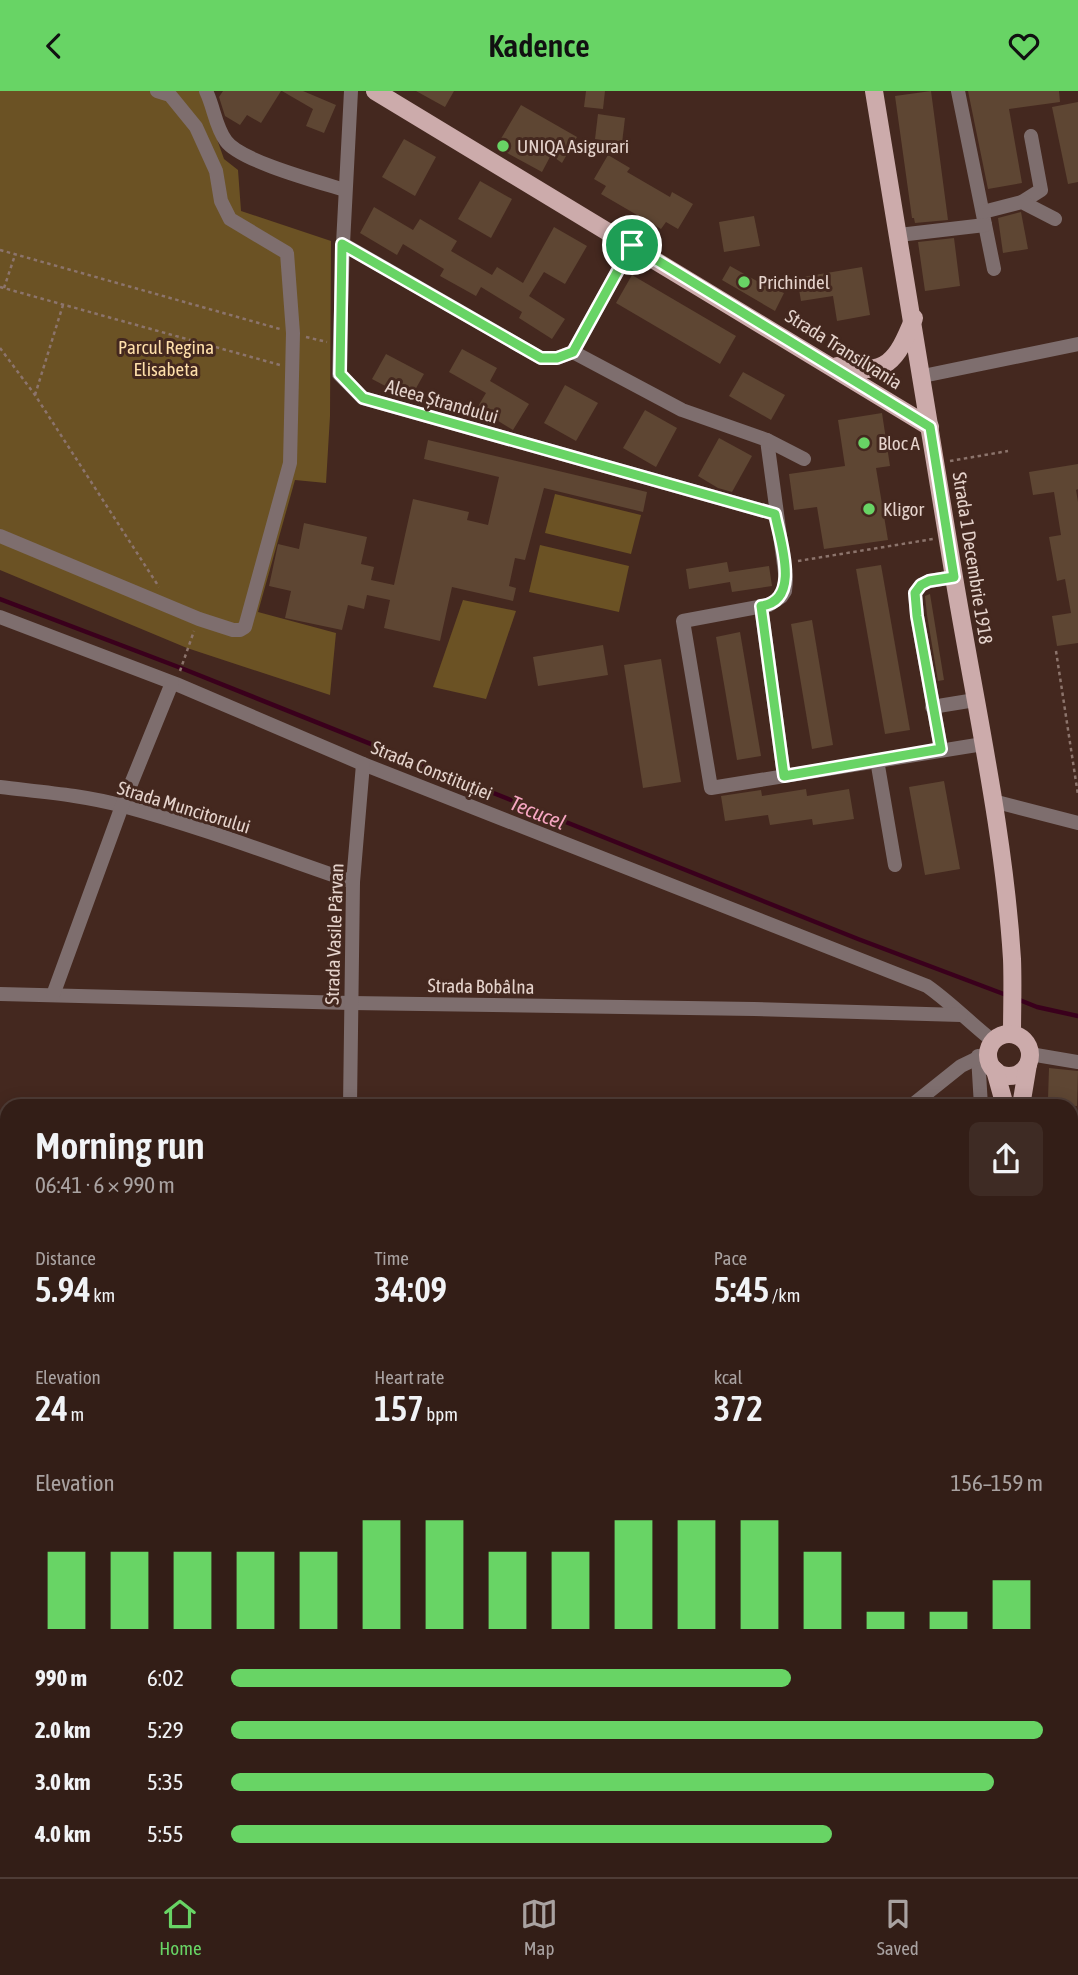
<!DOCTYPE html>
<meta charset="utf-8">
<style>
body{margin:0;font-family:"Asap Condensed",sans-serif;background:#3e2b24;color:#f1f3f6;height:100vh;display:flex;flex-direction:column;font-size:26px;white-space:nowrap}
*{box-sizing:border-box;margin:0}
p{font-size:23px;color:#a9a2a1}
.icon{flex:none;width:38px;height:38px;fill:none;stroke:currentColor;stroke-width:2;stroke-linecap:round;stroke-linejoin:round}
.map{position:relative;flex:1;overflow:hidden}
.panel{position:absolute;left:0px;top:1008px;width:1078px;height:779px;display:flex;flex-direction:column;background:#331e17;border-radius:21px 21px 0 0;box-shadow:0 4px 18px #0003,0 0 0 2px #4e3c36}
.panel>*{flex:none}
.pin{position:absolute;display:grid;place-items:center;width:60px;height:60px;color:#fff;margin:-30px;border:4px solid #fff;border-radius:50%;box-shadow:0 2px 7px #0007}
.round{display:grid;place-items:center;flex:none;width:74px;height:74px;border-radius:10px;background:#3e2b24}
.headline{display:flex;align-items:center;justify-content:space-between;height:119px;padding:0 35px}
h1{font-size:38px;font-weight:600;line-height:52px}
.stats{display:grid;grid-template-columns:repeat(3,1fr);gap:10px;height:119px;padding:7px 35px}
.stats div{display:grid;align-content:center}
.stats b{font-size:35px;font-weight:600}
.stats small{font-size:19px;font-weight:400}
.stats p{font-size:19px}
.chart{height:196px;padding:14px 35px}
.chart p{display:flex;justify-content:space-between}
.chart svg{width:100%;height:126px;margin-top:7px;stroke:#68d465;stroke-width:6}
ul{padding:0 35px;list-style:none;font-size:23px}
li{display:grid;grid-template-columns:112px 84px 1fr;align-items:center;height:52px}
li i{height:18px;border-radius:9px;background:#68d465}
header{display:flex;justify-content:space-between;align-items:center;height:91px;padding:0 35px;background:#68d465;color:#111;font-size:32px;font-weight:600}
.tabs{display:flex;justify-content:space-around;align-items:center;height:98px;border-top:2px solid #4e3c36;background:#331e17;font-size:19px;color:#a9a2a1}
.tabs a{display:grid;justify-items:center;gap:4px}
.tabs .selected{color:#68d465}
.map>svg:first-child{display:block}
.green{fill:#6b5224}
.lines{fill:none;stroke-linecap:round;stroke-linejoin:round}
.stream{stroke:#3a001c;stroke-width:4.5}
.building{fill:#5e4633}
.path{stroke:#8c746c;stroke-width:2.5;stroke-dasharray:3.5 3.5;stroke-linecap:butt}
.minor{stroke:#7e6e6e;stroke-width:14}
.major{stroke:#ccabab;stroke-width:18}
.route-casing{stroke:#fff;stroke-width:14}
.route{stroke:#68d465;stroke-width:9}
.poi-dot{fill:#68d465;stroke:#44281f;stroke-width:2.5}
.labels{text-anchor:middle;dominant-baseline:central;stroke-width:6;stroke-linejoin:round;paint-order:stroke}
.poi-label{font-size:19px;fill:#e5d3cc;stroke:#44281f;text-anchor:start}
.park-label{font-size:19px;fill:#fedfaa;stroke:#44281f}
.street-label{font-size:19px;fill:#e5d3cc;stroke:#44281f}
.water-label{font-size:21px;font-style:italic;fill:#f7a6c2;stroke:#44281f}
</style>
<header><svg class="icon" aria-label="back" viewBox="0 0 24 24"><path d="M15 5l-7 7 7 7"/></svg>Kadence<svg class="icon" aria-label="heart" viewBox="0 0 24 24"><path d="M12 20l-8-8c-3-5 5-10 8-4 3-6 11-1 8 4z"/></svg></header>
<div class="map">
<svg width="1078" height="1786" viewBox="0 0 1078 1786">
<rect width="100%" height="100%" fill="#44281f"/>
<g class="green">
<path d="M0,0H200L224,68L238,79L241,120L331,150L330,325L326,392L295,389L258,521L336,542L330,604L187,557L0,479Z"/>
<path d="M555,403L641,424L631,463L545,442Z"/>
<path d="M540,454L629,475L619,521L529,501Z"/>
<path d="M463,509L516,520L486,608L433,596Z"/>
</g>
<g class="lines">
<g class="stream">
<path d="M0,508L181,577L858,848L1009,905"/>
<path d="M1017,908L1037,916L1078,925"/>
</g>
</g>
<g class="building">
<path d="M223,0H281L261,32L247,24L240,34L225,25L219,6Z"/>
<path d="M282,0H303L336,14L324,42L306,35L313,18Z"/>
<path d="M416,0H454L445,16Z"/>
<path d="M586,0H605L603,18L584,16Z"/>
<path d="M931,0L948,129L915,132L914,127H912L895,5Z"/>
<path d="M968,0H1059L1060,11L1009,18L1022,92L988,98Z"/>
<path d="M1078,11V91L1068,93L1052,16Z"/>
<path d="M521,14L577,46L562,72L551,64L542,81L496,56Z"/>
<path d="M598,23L625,27L622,52L595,48Z"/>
<path d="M404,48L436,66L415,105L382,86Z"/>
<path d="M608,64L630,77L627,81L670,106L672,101L693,113L678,138L666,131L661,138L601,103L606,95L594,88Z"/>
<path d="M480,90L512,108L491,147L458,128Z"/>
<path d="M374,116L413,139L420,128L457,150L451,160L492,184L497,176L523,192L554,136L587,155L565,193L544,181L529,205L565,228L552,248L519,227L522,221L481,196L476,205L440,185L444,178L403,153L397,164L360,142Z"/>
<path d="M1021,121L1028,158L1003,162L998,127Z"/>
<path d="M754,125L760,155L724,161L719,131Z"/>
<path d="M954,147L960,195L925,200L918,151Z"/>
<path d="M730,175L766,195L784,202L775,220L722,189Z"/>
<path d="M862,176L870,224L837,230L833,205L801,210L797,187Z"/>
<path d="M632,184L736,245L720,273L616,212Z"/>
<path d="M462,258L497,277L490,290L529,313L513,339L477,317L486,302L449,281Z"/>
<path d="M386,263L424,283L410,308L372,288Z"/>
<path d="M743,281L785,304L771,329L729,305Z"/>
<path d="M565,294L598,312L576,350L544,332Z"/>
<path d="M645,319L677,337L656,376L623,357Z"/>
<path d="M882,322L890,375L876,377L888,449L824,458L817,416L794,419L789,383L845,375L838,329Z"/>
<path d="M719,347L752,365L732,401L718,397L698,385Z"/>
<path d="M428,349L647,401L643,421L544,397L525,469L515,467L509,495L516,497L513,510L452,496L440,550L384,537L390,509L367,504L364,518L348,514L342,539L285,527L291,500L269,495L278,453L299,458L304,432L367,446L361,473L374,476L371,489L394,494L413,408L469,421L467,429L488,434L499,386L424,368Z"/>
<path d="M1078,373V398L1076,399L1078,411V552L1057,555L1052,525L1071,522L1065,488L1057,490L1049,446L1061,444L1054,401L1033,404L1029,381Z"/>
<path d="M727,471L729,481L769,475L772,495L732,501L730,491L689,498L686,478Z"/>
<path d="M881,474L910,639L885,643L856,478Z"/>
<path d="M930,503L944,589L938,590L927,524L925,505Z"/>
<path d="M812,529L833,654L812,658L791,533Z"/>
<path d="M740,541L761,665L737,669L716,546Z"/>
<path d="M603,554L608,584L538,595L533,566Z"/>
<path d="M661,568L681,691L643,697L624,574Z"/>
<path d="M944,690L960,778L925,784L909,696Z"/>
<path d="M806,698L807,705L849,698L854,728L813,734L812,728L770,734L768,724L725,730L721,705L761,699L762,705Z"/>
<path d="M1049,977L1078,980L1077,1015H1066V1009L1048,1008Z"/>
</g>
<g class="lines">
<g class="path">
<path d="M0,159L280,238"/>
<path d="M0,196L280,274"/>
<path d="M4,197L15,164"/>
<path d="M306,246L327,251"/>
<path d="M0,257L35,304L159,496"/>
<path d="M35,304L63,214"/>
<path d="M950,370L1008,360"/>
<path d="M798,470L933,448"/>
<path d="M1056,560L1078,704"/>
<path d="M180,580L194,540"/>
</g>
<g class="minor">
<path d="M206,0C214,16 215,35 226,50C240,70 319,91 345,99"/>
<path d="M351,0L343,153L339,283L363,307L775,423"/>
<path d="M958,0L994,178"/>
<path d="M1022,111L1041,99L1031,45"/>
<path d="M983,121L1022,111L1055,128"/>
<path d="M899,144L985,134"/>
<path d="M343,153L541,267H557L573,261"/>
<path d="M573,261L682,319L767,349L786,489L785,500L781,506L769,514L683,530L711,697L983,653"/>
<path d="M573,261L632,154"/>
<path d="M923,285L1078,253"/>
<path d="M767,349L804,368"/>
<path d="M0,445L199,528L233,539H240L245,536L290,372L293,242L287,162L230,128L221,110L216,80L196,36L170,4L157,0"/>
<path d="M761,515L784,685"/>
<path d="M0,526L176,593L363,673L927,895C950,911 970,932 993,950"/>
<path d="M932,616L975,609"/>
<path d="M941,658L917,525L915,502L921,494L929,490L954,486"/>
<path d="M877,669L895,774"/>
<path d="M0,696C41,701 83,704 123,715C201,736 277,765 353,791"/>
<path d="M993,710L1078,732"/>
<path d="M0,903L351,912L754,918L961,924"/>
<path d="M53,904L122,715L172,592"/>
<path d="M1030,963L1078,971"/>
<path d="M978,965L981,1015"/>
<path d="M350,1015L353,791L363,673"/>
<path d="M911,1015L961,975L988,962"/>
<path d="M0,1067H7"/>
<path d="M0,1209L7,1216"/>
<path d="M1071,1222H1078"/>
<path d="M1071,1347H1078"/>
<path d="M0,1554H7"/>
<path d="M1071,1562L1078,1561"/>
<path d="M564,1780L570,1786"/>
<path d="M659,1780V1786"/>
<path d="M824,1780V1786"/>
<path d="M5,1786L7,1705"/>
<path d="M101,1786L107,1780"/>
<path d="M339,1786V1780"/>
</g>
<g class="major">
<path d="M375,0L930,336"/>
<path d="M874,0C902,162 928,324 954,486C975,613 1004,740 1012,868C1013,893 1012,918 1012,943"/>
<path d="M837,275C888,285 896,271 914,227"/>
<circle cx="1009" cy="964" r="21"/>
<path d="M995,979L1005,1015"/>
<path d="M1021,1015L1028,973"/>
<path d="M1005,1786V1780"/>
</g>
</g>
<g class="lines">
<defs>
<path id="route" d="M342,153L541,267H557L573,261L632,154L930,336L954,486L929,490L921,494L915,502L917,525L941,658L784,685L761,515C802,510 780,450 775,423L363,307L340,283Z"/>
</defs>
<use href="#route" class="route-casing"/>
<use href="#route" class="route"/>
</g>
<g class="poi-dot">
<circle cx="503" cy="55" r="7"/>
<circle cx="744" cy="191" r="7"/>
<circle cx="864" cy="352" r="7"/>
<circle cx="869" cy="418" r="7"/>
</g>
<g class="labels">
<g class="poi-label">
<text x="517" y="55">UNIQA Asigurari</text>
<text x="758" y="191">Prichindel</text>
<text x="878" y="352">Bloc A</text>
<text x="883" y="418">Kligor</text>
</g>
<g class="park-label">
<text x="166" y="256">Parcul Regina<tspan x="166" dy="22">Elisabeta</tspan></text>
</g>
<g class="street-label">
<text transform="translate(844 258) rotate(32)">Strada Transilvania</text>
<text transform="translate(442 310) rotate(16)">Aleea Ștrandului</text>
<text transform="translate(973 467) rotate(81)">Strada 1 Decembrie 1918</text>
<text transform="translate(432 679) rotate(22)">Strada Constituției</text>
<text transform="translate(184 716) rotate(17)">Strada Muncitorului</text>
<text transform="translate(334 843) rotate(-88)">Strada Vasile Pârvan</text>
<text transform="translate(481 895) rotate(1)">Strada Bobâlna</text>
</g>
<g class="water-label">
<text transform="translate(538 721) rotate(22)">Tecucel</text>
</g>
</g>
</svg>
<div class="pin" style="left:632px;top:154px;background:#1e9e55"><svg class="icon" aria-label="arrive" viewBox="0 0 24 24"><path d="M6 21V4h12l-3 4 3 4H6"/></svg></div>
<section class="panel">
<div class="headline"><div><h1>Morning run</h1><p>06:41 · 6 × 990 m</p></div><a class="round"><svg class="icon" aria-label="share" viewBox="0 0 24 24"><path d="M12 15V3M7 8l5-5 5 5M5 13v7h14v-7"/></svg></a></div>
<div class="stats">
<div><p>Distance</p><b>5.94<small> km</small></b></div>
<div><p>Time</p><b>34:09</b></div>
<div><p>Pace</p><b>5:45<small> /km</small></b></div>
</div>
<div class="stats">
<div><p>Elevation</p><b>24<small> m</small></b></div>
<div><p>Heart rate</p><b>157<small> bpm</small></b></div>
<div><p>kcal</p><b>372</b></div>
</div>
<div class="chart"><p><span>Elevation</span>156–159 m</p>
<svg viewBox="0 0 160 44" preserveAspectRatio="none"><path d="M5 44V17M15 44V17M25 44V17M35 44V17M45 44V17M55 44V6M65 44V6M75 44V17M85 44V17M95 44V6M105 44V6M115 44V6M125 44V17M135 44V38M145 44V38M155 44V27"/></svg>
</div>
<ul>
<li><b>990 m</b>6:02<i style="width:69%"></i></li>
<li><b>2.0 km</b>5:29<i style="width:100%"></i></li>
<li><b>3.0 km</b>5:35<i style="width:94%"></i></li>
<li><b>4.0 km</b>5:55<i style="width:74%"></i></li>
</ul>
</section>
</div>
<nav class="tabs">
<a class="selected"><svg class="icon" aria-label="home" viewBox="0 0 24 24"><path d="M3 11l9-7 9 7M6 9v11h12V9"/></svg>Home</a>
<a><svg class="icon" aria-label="map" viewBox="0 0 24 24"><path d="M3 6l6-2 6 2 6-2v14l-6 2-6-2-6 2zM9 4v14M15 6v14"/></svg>Map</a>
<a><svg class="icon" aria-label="saved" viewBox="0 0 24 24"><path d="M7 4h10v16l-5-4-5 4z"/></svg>Saved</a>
</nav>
